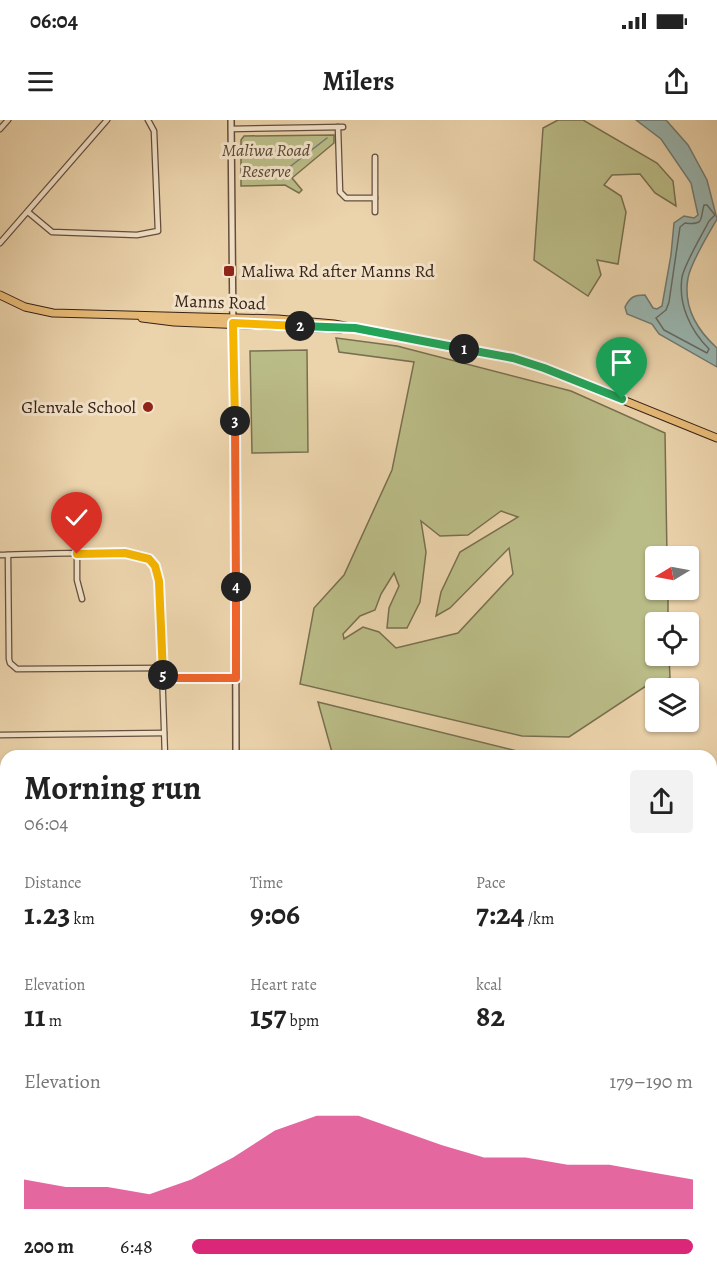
<!DOCTYPE html>
<meta charset="utf-8">
<style>
body{margin:0;font-family:Alegreya,serif;background:#f2f2f2;color:#222;height:100vh;display:flex;flex-direction:column;font-size:22px;white-space:nowrap}
*{box-sizing:border-box;margin:0}
p{font-size:20px;color:#767676}
.icon{flex:none;width:33px;height:33px;fill:none;stroke:currentColor;stroke-width:2;stroke-linecap:round;stroke-linejoin:round}
.map{position:relative;flex:1;overflow:hidden}
.details{position:absolute;left:0px;top:630px;width:717px;height:531px;display:flex;flex-direction:column;background:#fff;border-radius:18px 18px 0 0;box-shadow:0 2px 4px #0004}
.details>*{flex:none}
.needle{width:39px;rotate:260deg}
.tools{position:absolute;left:645px;top:426px;display:grid;gap:12px}
.tools a{display:grid;place-items:center;width:54px;height:54px;border-radius:6px;background:#fff;box-shadow:0 2px 4px #0004;font-size:30px}
.pin{position:absolute;display:grid;place-items:center;width:51px;height:51px;color:#fff;margin:-62px -26px;border-radius:50% 50% 50% 0;rotate:-45deg;box-shadow:0 0 6px #0007}
.pin .icon{rotate:45deg}
.km{position:absolute;width:30px;height:30px;margin:-15px;border-radius:50%;background:#222;color:#fff;font-size:16px;line-height:30px;text-align:center}
.round{display:grid;place-items:center;flex:none;width:63px;height:63px;border-radius:6px;background:#f2f2f2}
.head{display:flex;align-items:center;justify-content:space-between;height:102px;padding:0 24px}
h1{font-size:33px;font-weight:700;line-height:45px}
.figures{display:grid;grid-template-columns:repeat(3,1fr);gap:9px;height:102px;padding:6px 24px}
.figures div{display:grid;align-content:center}
.figures b{font-size:30px;font-weight:700}
.figures small{font-size:16px;font-weight:400}
.figures p{font-size:16px}
.chart{height:168px;padding:12px 24px}
.chart p{display:flex;justify-content:space-between}
.chart svg{width:100%;height:108px;margin-top:6px;fill:#db2777;opacity:.7}
ul{padding:0 24px;list-style:none;font-size:20px}
li{display:grid;grid-template-columns:96px 72px 1fr;align-items:center;height:45px}
li i{height:15px;border-radius:8px;background:#db2777}
.status{display:flex;justify-content:space-between;align-items:center;height:42px;padding:0 30px;background:#fff;direction:ltr}
.status svg{height:16px;fill:currentColor}
header{display:flex;justify-content:space-between;align-items:center;height:78px;padding:0 24px;background:#fff;font-size:27px;font-weight:700}
.map>svg:first-child{display:block}
.green{fill:#babc87;stroke:#786f50;stroke-width:1.5;fill-rule:evenodd}
.water{fill:#99b6b0;stroke:#727b74;stroke-width:1.5}
.lines{fill:none;stroke-linecap:round;stroke-linejoin:round}
.shore{stroke:#686c65;stroke-width:1.5}
.stream{stroke:#727b74;stroke-width:1.5}
.minor-casing{stroke:#644e3e;stroke-width:7}
.tertiary-casing{stroke:#644e3e;stroke-width:8}
.primary-casing{stroke:#37221a;stroke-width:9}
.minor{stroke:#f2e2c8;stroke-width:4.5}
.tertiary{stroke:#f2e2c8;stroke-width:5}
.primary{stroke:#e6ba76;stroke-width:7}
.split-1-casing{stroke:#fff;stroke-width:12}
.split-2-casing{stroke:#fff;stroke-width:12}
.split-3-casing{stroke:#fff;stroke-width:12}
.split-4-casing{stroke:#fff;stroke-width:12}
.split-5-casing{stroke:#fff;stroke-width:12}
.split-6-casing{stroke:#fff;stroke-width:12}
.split-1{stroke:#22a559;stroke-width:8}
.split-2{stroke:#22a559;stroke-width:8}
.split-3{stroke:#f5b400;stroke-width:8}
.split-4{stroke:#f0652b;stroke-width:8}
.split-5{stroke:#f0652b;stroke-width:8}
.split-6{stroke:#f5b400;stroke-width:8}
.poi-dot{fill:#8f2418;stroke:#f2e2c8;stroke-width:2}
.labels{text-anchor:middle;dominant-baseline:central;stroke-width:6;stroke-linejoin:round;paint-order:stroke}
.park-label{font-size:18px;font-style:italic;fill:#584835;stroke:#f2e2c8}
.poi-label{font-size:18px;fill:#37221a;stroke:#f2e2c8;text-anchor:start}
.street-label{font-size:18px;fill:#37221a;stroke:#f2e2c8}
</style>
<div class="status"><b>06:04</b><svg viewBox="0 0 49 12"><path d="M0 12V9h3v3zM5 12V6h3v6zM10 12V3h3v9zM15 12V0h3v12zM26 1h20v11H26zM47 4h2v5h-2z"/></svg></div>
<header><svg class="icon" aria-label="menu" viewBox="0 0 24 24"><path d="M4 6h16M4 12h16M4 18h16"/></svg>Milers<svg class="icon" aria-label="share" viewBox="0 0 24 24"><path d="M12 15V3M7 8l5-5 5 5M5 13v7h14v-7"/></svg></header>
<div class="map">
<svg width="717" height="1161" viewBox="0 0 717 1161">
<rect width="100%" height="100%" fill="#ebd3ab"/>
<filter id="stains"><feTurbulence type="fractalNoise" baseFrequency=".00333" numOctaves="4"/><feColorMatrix values="0 0 0 0 .2 0 0 0 0 .09 0 0 0 0 .02 0 0 0 .5 -.17"/></filter>
<radialGradient id="worn" r=".72"><stop offset=".6" stop-color="#630" stop-opacity="0"/><stop offset="1" stop-color="#630" stop-opacity=".3"/></radialGradient>
<g class="green">
<path d="M558,0H583L657,43L673,61L676,86L655,73L640,54L612,55L604,65L621,76L626,92L618,144L597,140L601,155L588,176L534,140L543,8Z"/>
<path d="M334,15V23L292,58L302,70L299,73L285,65L241,66V20L244,16Z"/>
<path d="M336,218L397,226L571,271L665,313L667,436H656V470H668V502H656V536H669L670,558L652,562L569,617L522,616L300,564L314,488L344,455L392,350L414,242L339,232ZM501,391L518,397L460,432L441,472L436,496L450,488L509,428L513,454L458,513L396,528L379,512L363,507L344,519L343,514L360,496L375,490L381,474L394,453L399,466L389,488L387,508H407L420,482L426,432L421,401L440,416L468,415Z"/>
<path d="M307,230L308,332L252,333L250,231Z"/>
<path d="M318,582L537,636H333Z"/>
<path d="M0,929H6V995L0,996Z"/>
<path d="M717,954V984L711,991V962Z"/>
<path d="M0,1045L6,1051V1155H65L67,1161H0Z"/>
<path d="M230,1155H694L703,1161H227Z"/>
</g>
<path class="water" d="M636,0H666L688,25L707,60L717,99C709,113 691,142 688,158C683,186 697,210 717,228V247L659,214L652,204L627,194L625,187C630,177 634,175 645,175L653,188L657,189L662,186L671,135L674,103L684,96L694,98L698,95L691,63L661,19Z"/>
<g class="lines">
<path class="shore" d="M704,85H707L715,95L709,101C702,115 685,143 682,157C678,184 690,210 709,229L707,233L664,210L656,198L666,190L669,182L680,107L685,103C705,106 700,98 704,85Z"/>
<g class="stream">
<path d="M251,57L287,49L327,18"/>
<path d="M0,1109L6,1119"/>
<path d="M27,1155L34,1161"/>
</g>
<defs>
<g id="minor">
<path d="M338,7L340,72L346,78H375"/>
<path d="M0,9L8,0"/>
<path d="M231,9L343,7"/>
<path d="M28,92L52,112L137,115L158,111L154,11L148,0"/>
<path d="M375,92V37"/>
<path d="M0,123L107,0"/>
<path d="M77,434V460L82,479"/>
<path d="M0,435C25,435 136,428 150,440C156,445 157,454 159,461L165,636"/>
<path d="M8,435L9,539L10,543L17,549L163,548"/>
<path d="M163,558H236"/>
<path d="M0,615L164,613"/>
<path d="M0,680H6"/>
<path d="M0,747H6"/>
<path d="M711,814L717,828"/>
<path d="M711,867L717,859"/>
</g>
<path id="tertiary" d="M231,0L233,212L235,269L236,636"/>
<g id="primary">
<path d="M0,175L25,187L53,193L278,199L334,204L407,218L513,238L544,248L717,318"/>
<path d="M142,198L174,202L341,209"/>
</g>
</defs>
<use href="#minor" class="minor-casing"/>
<use href="#tertiary" class="tertiary-casing"/>
<use href="#primary" class="primary-casing"/>
<use href="#minor" class="minor"/>
<use href="#tertiary" class="tertiary"/>
<use href="#primary" class="primary"/>
</g>
<g class="lines">
<defs>
<path id="split-1" d="M464,229L513,238L544,248L622,279"/>
<path id="split-2" d="M300,206L355,208L464,229"/>
<path id="split-3" d="M235,301L233,203L300,206"/>
<path id="split-4" d="M235,301L236,467"/>
<path id="split-5" d="M163,555V558H236V467"/>
<path id="split-6" d="M77,434L125,433L149,439L155,446L159,461L163,555"/>
</defs>
<use href="#split-1" class="split-1-casing"/>
<use href="#split-2" class="split-2-casing"/>
<use href="#split-3" class="split-3-casing"/>
<use href="#split-4" class="split-4-casing"/>
<use href="#split-5" class="split-5-casing"/>
<use href="#split-6" class="split-6-casing"/>
<use href="#split-1" class="split-1"/>
<use href="#split-2" class="split-2"/>
<use href="#split-3" class="split-3"/>
<use href="#split-4" class="split-4"/>
<use href="#split-5" class="split-5"/>
<use href="#split-6" class="split-6"/>
</g>
<g class="poi-dot">
<rect x="223" y="145" width="12" height="12" rx="3"/>
<circle cx="148" cy="287" r="6"/>
</g>
<g class="labels">
<g class="park-label">
<text x="266" y="30">Maliwa Road<tspan x="266" dy="21">Reserve</tspan></text>
</g>
<g class="poi-label">
<text x="241" y="151">Maliwa Rd after Manns Rd</text>
<text x="136" y="287" text-anchor="end">Glenvale School</text>
</g>
<g class="street-label">
<text transform="translate(220 182) rotate(2)">Manns Road</text>
</g>
</g>
<rect width="100%" height="100%" filter="url(#stains)"/>
<rect width="100%" height="100%" fill="url(#worn)"/>
</svg>
<div class="tools">
<a><svg class="needle" viewBox="-14 -14 28 28"><path d="M0-13l5 13h-10z" fill="#e53935"/><path d="M0 13l5-13h-10z" fill="#767676"/></svg></a>
<a><svg class="icon" aria-label="locate" viewBox="0 0 24 24"><circle cx="12" cy="12" r="6"/><path d="M12 2v4M12 18v4M2 12h4M18 12h4"/></svg></a>
<a><svg class="icon" aria-label="layers" viewBox="0 0 24 24"><path d="M12 4l9 5-9 5-9-5zM3 14l9 5 9-5"/></svg></a>
</div>
<div class="pin" style="left:622px;top:279px;background:#1e9e55"><svg class="icon" aria-label="arrive" viewBox="0 0 24 24"><path d="M6 21V4h12l-3 4 3 4H6"/></svg></div>
<div class="pin" style="left:77px;top:434px;background:#d93025"><svg class="icon" aria-label="check" viewBox="0 0 24 24"><path d="M5 12l5 5 9-10"/></svg></div>
<b class="km" style="left:464px;top:229px">1</b>
<b class="km" style="left:300px;top:206px">2</b>
<b class="km" style="left:235px;top:301px">3</b>
<b class="km" style="left:236px;top:467px">4</b>
<b class="km" style="left:163px;top:555px">5</b>
<section class="details">
<div class="head"><div><h1>Morning run</h1><p>06:04</p></div><a class="round"><svg class="icon" aria-label="share" viewBox="0 0 24 24"><path d="M12 15V3M7 8l5-5 5 5M5 13v7h14v-7"/></svg></a></div>
<div class="figures">
<div><p>Distance</p><b>1.23<small> km</small></b></div>
<div><p>Time</p><b>9:06</b></div>
<div><p>Pace</p><b>7:24<small> /km</small></b></div>
</div>
<div class="figures">
<div><p>Elevation</p><b>11<small> m</small></b></div>
<div><p>Heart rate</p><b>157<small> bpm</small></b></div>
<div><p>kcal</p><b>82</b></div>
</div>
<div class="chart"><p><span>Elevation</span>179–190 m</p>
<svg viewBox="0 0 160 44" preserveAspectRatio="none"><path d="M0 44V32L10 35L20 35L30 38L40 32L50 23L60 12L70 6L80 6L90 12L100 18L110 23L120 23L130 26L140 26L150 29L160 32V44z"/></svg>
</div>
<ul>
<li><b>200 m</b>6:48<i style="width:100%"></i></li>
</ul>
</section>
</div>
